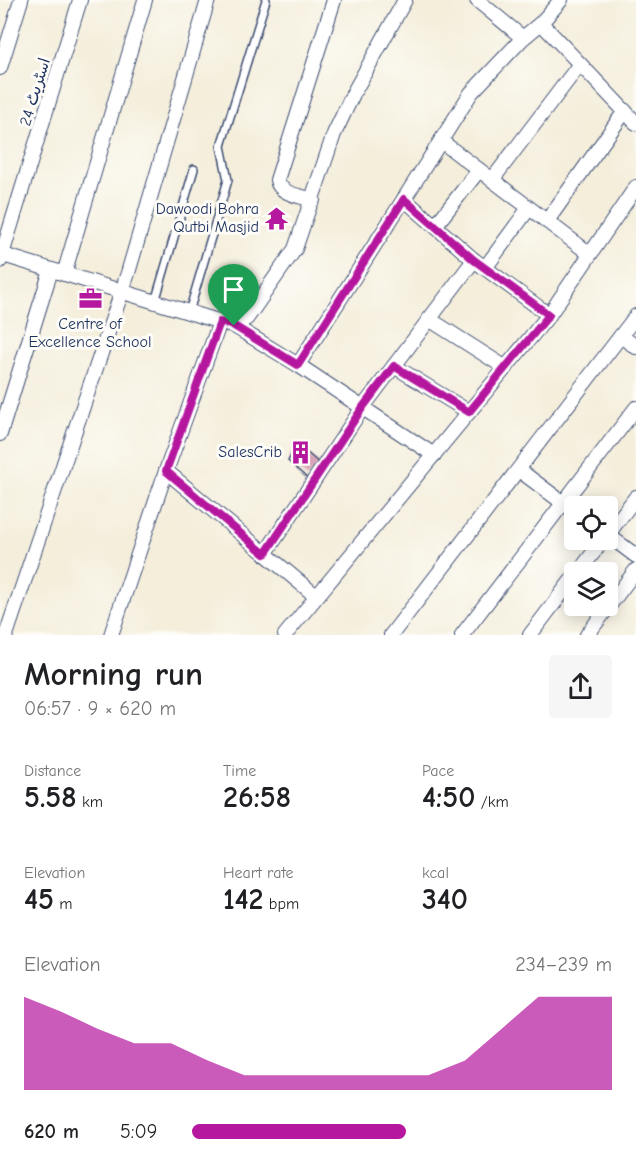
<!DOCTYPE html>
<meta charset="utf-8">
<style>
body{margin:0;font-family:"Comic Neue","Playpen Sans Arabic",sans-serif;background:#f6f6f6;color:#202124;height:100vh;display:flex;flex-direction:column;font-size:22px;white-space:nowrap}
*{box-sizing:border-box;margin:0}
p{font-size:20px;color:#757577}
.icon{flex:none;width:33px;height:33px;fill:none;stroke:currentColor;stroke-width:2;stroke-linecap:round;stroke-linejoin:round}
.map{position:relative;height:635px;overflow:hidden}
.panel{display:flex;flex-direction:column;background:#fff;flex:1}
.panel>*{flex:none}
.fabs{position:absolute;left:564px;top:496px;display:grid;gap:12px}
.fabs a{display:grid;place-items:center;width:54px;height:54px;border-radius:6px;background:#fff;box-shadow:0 3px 15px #0003;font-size:30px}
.pin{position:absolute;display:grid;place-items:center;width:51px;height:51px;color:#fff;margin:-62px -26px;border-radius:50% 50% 50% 0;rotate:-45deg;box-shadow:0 0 6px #0007}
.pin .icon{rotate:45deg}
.round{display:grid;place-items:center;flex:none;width:63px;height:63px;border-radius:6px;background:#f6f6f6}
.overview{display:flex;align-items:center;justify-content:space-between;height:102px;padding:0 24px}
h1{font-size:33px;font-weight:700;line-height:45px}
.metrics{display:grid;grid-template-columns:repeat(3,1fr);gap:9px;height:102px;padding:6px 24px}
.metrics div{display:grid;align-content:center}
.metrics b{font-size:30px;font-weight:700}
.metrics small{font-size:16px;font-weight:400}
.metrics p{font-size:16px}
.chart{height:168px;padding:12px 24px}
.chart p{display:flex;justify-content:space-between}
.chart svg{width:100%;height:108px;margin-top:6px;fill:#b5179e;opacity:.7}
ul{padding:0 24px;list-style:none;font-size:20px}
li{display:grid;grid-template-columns:96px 72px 1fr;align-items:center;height:45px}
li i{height:15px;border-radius:8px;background:#b5179e}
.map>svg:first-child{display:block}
.building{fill:#d08fab}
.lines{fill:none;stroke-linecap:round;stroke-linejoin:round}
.lane-casing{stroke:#3c4c71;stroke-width:10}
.street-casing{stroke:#3c4c71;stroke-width:16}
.lane{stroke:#fff;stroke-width:7}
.street{stroke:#fff;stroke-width:14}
.route-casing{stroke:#fff;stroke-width:12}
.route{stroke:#b5179e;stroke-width:8}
.labels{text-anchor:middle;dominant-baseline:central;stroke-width:6;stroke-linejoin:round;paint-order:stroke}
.street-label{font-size:16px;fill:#1b2f5e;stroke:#fdfcf7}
.poi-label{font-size:16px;fill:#1b2f5e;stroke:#fdfcf7;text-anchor:end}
</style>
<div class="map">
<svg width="636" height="635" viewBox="0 0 636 635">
<rect width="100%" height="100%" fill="#fdfcf7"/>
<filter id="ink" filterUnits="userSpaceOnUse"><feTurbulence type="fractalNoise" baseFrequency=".0167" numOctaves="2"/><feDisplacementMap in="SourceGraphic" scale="12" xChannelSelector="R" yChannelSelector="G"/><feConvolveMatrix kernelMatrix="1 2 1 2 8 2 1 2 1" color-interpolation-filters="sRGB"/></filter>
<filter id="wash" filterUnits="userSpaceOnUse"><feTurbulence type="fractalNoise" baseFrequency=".008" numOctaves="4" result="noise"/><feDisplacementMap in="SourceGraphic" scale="24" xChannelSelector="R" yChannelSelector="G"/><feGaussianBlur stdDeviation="1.35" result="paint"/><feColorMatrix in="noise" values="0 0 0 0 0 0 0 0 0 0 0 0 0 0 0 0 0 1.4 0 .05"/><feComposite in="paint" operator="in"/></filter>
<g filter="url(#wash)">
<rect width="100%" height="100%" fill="#f4eedb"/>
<g id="blocks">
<path class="building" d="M297,444L320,464L307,478L288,461Z"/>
</g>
</g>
<g filter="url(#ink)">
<use href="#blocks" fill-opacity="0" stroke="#3c4c71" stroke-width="1.5"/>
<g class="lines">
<defs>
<g id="lane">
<path d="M155,302L194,169"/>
<path d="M189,312L228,180L221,146L266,0"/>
</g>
<g id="street">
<path d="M477,0L523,38"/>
<path d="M541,23L636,123"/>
<path d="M0,68L21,0"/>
<path d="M441,141L590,254"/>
<path d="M492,180L580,64"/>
<path d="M404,199L471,93L523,38L541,23L561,0"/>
<path d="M313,200C301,196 279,194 277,180L334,0"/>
<path d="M547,221L625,111"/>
<path d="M435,226L479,170"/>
<path d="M0,254L234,326L298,365L434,455"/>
<path d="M0,261L80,0"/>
<path d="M485,268L529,208"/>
<path d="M64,274L145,0"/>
<path d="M429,319L506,368"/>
<path d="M234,326L247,318L295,249L334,134L354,92L405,0"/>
<path d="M621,336L636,347"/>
<path d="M298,365L404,199L474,260L549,315"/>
<path d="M394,366L469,412"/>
<path d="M0,434L51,270"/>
<path d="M519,470L574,511"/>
<path d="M166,471L316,596"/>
<path d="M608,534L636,497"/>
<path d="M608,535L636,556"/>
<path d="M265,554L363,407L474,260"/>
<path d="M578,573L603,540"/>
<path d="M6,635L128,273L208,0"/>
<path d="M111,635L166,471L220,322"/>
<path d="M285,635L549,315L636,187"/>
<path d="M391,635L636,316"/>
<path d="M462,635L636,408"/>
<path d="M530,635L574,577"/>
<path d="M587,635L636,570"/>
</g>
</defs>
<use href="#lane" class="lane-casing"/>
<use href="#street" class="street-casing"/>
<use href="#lane" class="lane"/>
<use href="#street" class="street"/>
</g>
</g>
<g class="lines" filter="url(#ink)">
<defs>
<path id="route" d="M404,199L474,260L549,315L469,412L394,366L363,407L265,554L166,471L220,322L234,326L298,365Z"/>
</defs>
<use href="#route" class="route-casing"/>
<use href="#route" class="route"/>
</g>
<defs>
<symbol id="temple-bare" viewBox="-9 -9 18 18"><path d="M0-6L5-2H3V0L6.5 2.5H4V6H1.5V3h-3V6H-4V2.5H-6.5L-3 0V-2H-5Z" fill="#b5179e" stroke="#fdfcf7" stroke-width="2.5" paint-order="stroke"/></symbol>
<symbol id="office-bare" viewBox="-9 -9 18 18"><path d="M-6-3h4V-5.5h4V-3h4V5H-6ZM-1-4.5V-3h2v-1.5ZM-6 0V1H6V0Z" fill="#b5179e" stroke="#fdfcf7" stroke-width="2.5" paint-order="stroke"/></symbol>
<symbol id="building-bare" viewBox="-9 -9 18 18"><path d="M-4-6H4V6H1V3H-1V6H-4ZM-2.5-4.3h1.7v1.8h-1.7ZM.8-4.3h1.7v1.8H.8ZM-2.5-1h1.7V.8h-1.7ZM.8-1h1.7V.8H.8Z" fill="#b5179e" stroke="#fdfcf7" stroke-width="2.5" paint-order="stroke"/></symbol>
</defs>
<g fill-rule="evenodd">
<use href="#temple-bare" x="260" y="202" width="33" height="33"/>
<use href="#office-bare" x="74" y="282" width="33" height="33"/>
<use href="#building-bare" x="284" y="436" width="33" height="33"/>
</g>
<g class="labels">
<g class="street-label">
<text transform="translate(35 92) rotate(-73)">اسٹریٹ 24</text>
</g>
<g class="poi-label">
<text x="259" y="209">Dawoodi Bohra<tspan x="259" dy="18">Qutbi Masjid</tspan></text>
<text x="90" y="324" text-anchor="middle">Centre of<tspan x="90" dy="18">Excellence School</tspan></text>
<text x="282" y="452">SalesCrib</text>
</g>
</g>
</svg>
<div class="fabs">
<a><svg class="icon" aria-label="locate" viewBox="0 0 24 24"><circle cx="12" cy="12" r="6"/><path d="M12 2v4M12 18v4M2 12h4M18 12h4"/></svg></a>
<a><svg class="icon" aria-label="layers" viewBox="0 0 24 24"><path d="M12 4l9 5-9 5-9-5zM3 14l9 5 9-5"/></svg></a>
</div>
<div class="pin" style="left:234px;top:326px;background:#1e9e55"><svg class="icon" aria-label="arrive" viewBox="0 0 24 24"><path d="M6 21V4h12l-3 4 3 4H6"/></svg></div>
</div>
<section class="panel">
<div class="overview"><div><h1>Morning run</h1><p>06:57 · 9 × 620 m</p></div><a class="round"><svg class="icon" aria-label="share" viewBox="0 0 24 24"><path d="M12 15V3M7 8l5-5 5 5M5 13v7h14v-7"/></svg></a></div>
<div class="metrics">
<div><p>Distance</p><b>5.58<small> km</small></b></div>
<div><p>Time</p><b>26:58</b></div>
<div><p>Pace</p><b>4:50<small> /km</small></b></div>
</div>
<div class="metrics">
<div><p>Elevation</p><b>45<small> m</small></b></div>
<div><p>Heart rate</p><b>142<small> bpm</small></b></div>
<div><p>kcal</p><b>340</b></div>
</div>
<div class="chart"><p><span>Elevation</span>234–239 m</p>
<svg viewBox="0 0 160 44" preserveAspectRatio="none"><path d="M0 44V6L10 12L20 19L30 25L40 25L50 32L60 38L70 38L80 38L90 38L100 38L110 38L120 32L130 19L140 6L150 6L160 6V44z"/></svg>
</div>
<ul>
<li><b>620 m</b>5:09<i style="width:51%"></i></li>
</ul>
</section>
